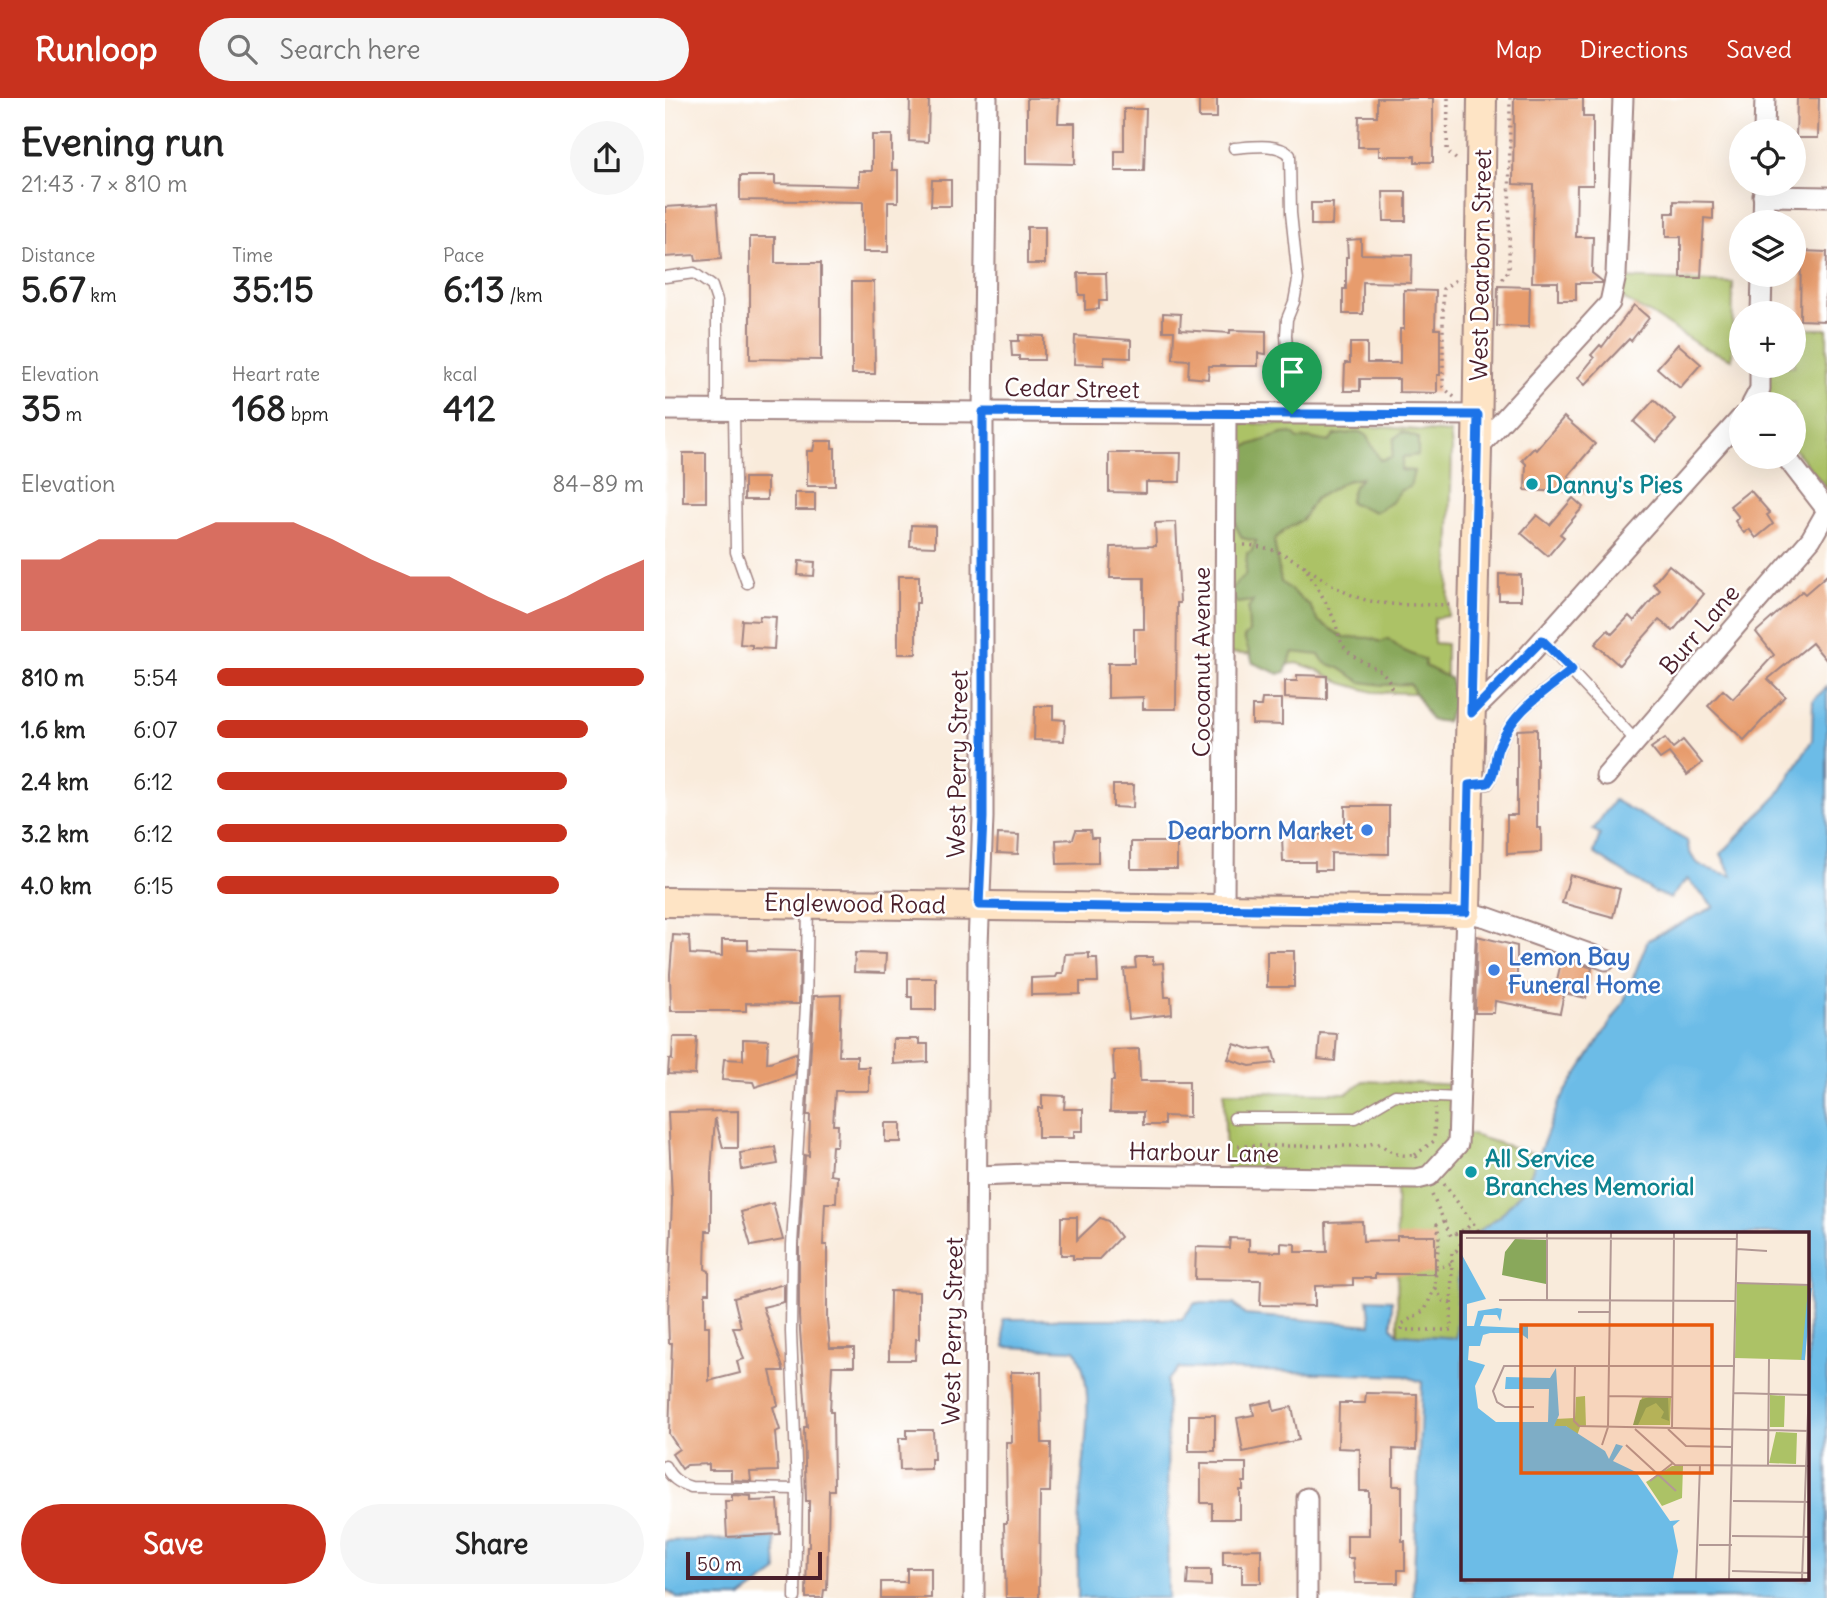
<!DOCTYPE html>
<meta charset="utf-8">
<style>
body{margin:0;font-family:Delius,sans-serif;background:#f6f6f6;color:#222;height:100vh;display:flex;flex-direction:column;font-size:26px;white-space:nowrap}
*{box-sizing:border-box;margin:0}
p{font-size:23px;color:#767676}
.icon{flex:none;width:38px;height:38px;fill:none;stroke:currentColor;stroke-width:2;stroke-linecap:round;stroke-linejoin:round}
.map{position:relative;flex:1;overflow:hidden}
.details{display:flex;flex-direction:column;background:#fff;width:665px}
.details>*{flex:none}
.tools{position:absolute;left:1064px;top:21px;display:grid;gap:14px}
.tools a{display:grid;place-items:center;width:77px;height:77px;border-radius:50%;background:#fff;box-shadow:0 7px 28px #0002;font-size:35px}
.scale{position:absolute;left:21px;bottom:18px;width:136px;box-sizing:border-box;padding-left:7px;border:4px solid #4a1f2b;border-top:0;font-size:19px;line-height:24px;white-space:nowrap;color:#4a1f2b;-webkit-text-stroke:5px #fff;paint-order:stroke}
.pin{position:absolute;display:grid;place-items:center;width:60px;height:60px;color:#fff;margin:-72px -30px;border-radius:50% 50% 50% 0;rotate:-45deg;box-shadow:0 0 7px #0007}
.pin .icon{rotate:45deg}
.round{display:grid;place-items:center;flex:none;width:74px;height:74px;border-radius:37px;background:#f6f6f6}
.head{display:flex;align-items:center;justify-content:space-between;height:119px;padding:0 21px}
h1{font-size:38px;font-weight:700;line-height:52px}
.metrics{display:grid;grid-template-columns:repeat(3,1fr);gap:10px;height:119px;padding:7px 21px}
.metrics div{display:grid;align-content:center}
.metrics b{font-size:35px;font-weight:700}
.metrics small{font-size:19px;font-weight:400}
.metrics p{font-size:19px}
.chart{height:196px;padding:14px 21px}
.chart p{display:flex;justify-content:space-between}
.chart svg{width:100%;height:126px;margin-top:7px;fill:#c8321e;opacity:.7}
.button{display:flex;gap:14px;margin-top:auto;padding:14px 21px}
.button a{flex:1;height:80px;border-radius:42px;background:#c8321e;color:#fff;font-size:28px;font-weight:700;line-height:80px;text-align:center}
.button a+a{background:#f6f6f6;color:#222}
ul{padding:0 21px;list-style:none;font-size:23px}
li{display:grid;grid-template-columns:112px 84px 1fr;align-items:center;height:52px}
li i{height:18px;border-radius:9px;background:#c8321e}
header{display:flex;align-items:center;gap:42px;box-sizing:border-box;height:98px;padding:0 35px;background:#c8321e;color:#fff}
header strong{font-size:33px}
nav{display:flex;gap:38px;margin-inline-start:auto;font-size:24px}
.search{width:490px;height:63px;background:#f6f6f6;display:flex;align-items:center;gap:18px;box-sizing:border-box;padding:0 24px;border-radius:38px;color:#767676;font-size:26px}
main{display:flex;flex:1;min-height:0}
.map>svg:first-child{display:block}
.green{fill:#acc266;stroke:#7b7048;stroke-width:2}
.forest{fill:#89a85b;stroke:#6a6443;stroke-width:2}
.water{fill:#6cbce7;stroke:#5b6e89;stroke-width:2}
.building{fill:#e79c6d}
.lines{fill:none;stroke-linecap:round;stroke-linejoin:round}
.lane-casing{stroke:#a28583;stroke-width:13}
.street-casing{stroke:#a28583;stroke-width:23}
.secondary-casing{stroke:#a28583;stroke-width:32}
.path{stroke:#a28583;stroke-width:3.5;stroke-dasharray:2 5;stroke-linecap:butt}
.lane{stroke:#fff;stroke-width:10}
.street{stroke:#fff;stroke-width:19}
.secondary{stroke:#fee4c5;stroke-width:28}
.route-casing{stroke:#fff;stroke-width:14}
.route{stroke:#1a73e8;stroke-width:9}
.culture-dot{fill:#0f9aa8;stroke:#fff;stroke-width:2.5}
.shop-dot{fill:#3f7fe0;stroke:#fff;stroke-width:2.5}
.labels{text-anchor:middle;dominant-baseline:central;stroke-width:5;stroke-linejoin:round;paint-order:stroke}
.street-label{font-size:24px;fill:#4a1f2b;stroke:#fff}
.culture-label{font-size:24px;font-weight:bold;fill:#0d838f;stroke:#fff;text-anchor:start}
.shop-label{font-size:24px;font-weight:bold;fill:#366cbe;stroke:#fff;text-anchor:end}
.inset-river{fill:none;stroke:#6cbce7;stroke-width:3.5}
.inset-road{fill:none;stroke:#b39995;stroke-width:2}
.view{fill:#e8590c;fill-opacity:0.15;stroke:#e8590c;stroke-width:3.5}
.inset-edge{fill:none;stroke:#4a1f2b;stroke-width:3.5}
</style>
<header>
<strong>Runloop</strong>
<div class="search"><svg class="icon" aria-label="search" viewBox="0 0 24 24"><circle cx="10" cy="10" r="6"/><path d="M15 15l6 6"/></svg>Search here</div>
<nav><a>Map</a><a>Directions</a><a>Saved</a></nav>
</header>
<main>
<section class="details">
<div class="head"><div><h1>Evening run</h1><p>21:43 · 7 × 810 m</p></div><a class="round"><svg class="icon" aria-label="share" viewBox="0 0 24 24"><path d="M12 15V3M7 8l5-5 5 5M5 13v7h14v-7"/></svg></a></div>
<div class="metrics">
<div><p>Distance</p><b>5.67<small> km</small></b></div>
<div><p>Time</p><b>35:15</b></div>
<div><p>Pace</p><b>6:13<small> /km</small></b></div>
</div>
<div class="metrics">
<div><p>Elevation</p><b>35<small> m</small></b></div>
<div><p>Heart rate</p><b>168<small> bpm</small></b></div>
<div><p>kcal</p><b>412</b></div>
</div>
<div class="chart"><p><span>Elevation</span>84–89 m</p>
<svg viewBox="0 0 160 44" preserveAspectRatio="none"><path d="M0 44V19L10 19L20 12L30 12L40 12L50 6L60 6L70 6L80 12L90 19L100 25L110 25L120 32L130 38L140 32L150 25L160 19V44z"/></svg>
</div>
<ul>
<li><b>810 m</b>5:54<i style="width:100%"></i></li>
<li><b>1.6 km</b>6:07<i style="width:87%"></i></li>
<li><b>2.4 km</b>6:12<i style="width:82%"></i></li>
<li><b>3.2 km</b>6:12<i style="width:82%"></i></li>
<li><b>4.0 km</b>6:15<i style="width:80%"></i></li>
</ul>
<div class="button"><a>Save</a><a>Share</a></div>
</section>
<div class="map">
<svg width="1162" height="1500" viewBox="0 0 1162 1500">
<rect width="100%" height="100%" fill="#fff"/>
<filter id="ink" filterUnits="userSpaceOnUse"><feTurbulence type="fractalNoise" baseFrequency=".0143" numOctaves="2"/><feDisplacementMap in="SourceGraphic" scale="14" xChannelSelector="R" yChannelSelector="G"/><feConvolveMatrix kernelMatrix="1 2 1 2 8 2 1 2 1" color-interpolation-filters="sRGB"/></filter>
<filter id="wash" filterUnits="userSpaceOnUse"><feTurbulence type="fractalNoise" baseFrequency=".00686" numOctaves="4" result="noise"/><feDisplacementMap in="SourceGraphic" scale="28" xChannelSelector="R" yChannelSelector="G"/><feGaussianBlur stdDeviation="1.57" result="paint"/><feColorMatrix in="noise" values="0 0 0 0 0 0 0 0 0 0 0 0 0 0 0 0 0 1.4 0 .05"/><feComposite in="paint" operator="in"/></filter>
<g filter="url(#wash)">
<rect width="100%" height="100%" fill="#f9ebdb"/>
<g class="green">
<path d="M956,180L1068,185L1067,261L1037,249L986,216L954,199Z"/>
<path d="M1129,231H1162V391L1129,351V306H1099L1098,302L1100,268H1129Z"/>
<path d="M575,325L718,329L785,335L787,350L783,518L769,520V545L781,546V596L708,594L677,585L653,572L632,565L618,567L591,557L564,555L569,331Z"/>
<path d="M698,983L798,987L797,1034L873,1057L861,1089L835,1118L811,1136H798L791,1240L733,1236L731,1089L561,1071L559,994L682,995Z"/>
</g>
<path class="forest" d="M695,334L701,337L715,362L727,359L729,341L737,334L753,340V357L738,359L736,372L749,373L745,389L736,392L726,405L710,414L684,404L689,388L696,380L681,383L650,401L637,422L620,432L609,442L616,484L645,508L653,523L679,539L705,540L716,544L723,541L737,552L760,562V568L786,581L787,593L792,601L781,624L766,622L745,586L718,587L696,584L674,570L660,565L654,557L628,554L620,574L614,576L588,565L579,539L584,534L583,511L588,503L572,505L564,495L573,483L580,478L582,455L586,454L591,443L577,440L563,412V371L573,351L617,336L627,335L633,341L643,340L664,344L670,337Z"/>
<g class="water">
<path d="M1162,589V1500H748L757,1284L740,1278L515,1270L502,1282L503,1500H413C413,1471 412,1442 414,1413C416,1367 434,1292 410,1252L340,1249L338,1221H517L530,1205L569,1206L580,1217L706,1227L703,1201L727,1202V1229L733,1236L791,1240L794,1148L798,1145V1481H1143V1136H810L835,1118L861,1089L894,1004L958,905L983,842L1049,809L1022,781L1005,800L989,794L929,755L935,736L928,732L949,702L1022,743C1026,771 1043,770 1067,778L1056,756L1113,697L1147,642L1148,602Z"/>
<path d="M110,1440L112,1474L76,1500H12L0,1491V1443Z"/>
</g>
<g id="blocks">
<g class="building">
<path d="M245,0H264L263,44L244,43Z"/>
<path d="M362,0H394L393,25H410V66L362,65Z"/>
<path d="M712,0H768V64H750V58H714V49H693L694,18H712Z"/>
<path d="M849,0H918V19H928V87H912L911,139H928L927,175L937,183V185H911V202H893V184H867L869,87L848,86Z"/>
<path d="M1132,0H1154L1153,40H1131Z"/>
<rect x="534" y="1" width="18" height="19"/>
<path d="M459,11H481L479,73H450V53H459Z"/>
<path d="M207,37H227V72H233V104H223V154H198V104L75,102V78H110V86L194,88V73H207Z"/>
<path d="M267,82H286V108H266Z"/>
<path d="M718,94H741V123H719Z"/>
<path d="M1009,103L1048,104V121L1039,120L1036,180H1016V139H1001V115H1009Z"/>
<path d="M646,105H668L667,127H646Z"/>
<path d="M52,106L56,161L31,163L30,157L0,159V109Z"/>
<rect x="362" y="129" width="18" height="37"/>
<path d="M85,139H110V165H156V262L85,261Z"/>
<path d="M696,141V156L747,157L746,185L698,184V216H678V191H681V159H683L682,142Z"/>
<path d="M1136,153L1162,154L1160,223L1135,222Z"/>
<path d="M413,175H441L442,203H434V211L420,212V197H414Z"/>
<path d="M187,184H209L210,276H187Z"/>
<path d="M833,188L865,189L864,229L832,228Z"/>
<path d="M739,192L771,193L770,231H775V277H772V295L734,294V281H695V293H679L680,265H685V245H702V265H735V231H739Z"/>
<path d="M969,207L984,220L966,243L964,241L920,287L913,280L929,260L926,257L935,247L937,249Z"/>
<path d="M498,215L516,216L515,232L565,235V232L601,233V256L593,255V268H544L543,281L523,279L524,262L508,261L509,233H498Z"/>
<path d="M354,237L379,238V262H354V258H347L346,243H354Z"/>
<path d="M410,238L466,242V260L439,259V267L409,266Z"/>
<path d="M1013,246L1036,266L1015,290L992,270Z"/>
<path d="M989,302L1011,322L991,344L969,324Z"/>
<path d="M899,319L930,346L903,378L923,395L860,392L861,366L857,362L869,350L871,352Z"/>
<path d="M150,343H167V350H170V388H142V353H148Z"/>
<rect x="18" y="355" width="23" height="49"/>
<path d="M444,355H516L515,384H481V395L444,394Z"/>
<rect x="79" y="380" width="23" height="22"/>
<path d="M1085,392L1105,415L1102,417L1108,426L1091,440L1084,431L1079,435L1070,423L1074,419L1065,408Z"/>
<rect x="130" y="395" width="20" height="17"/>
<path d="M908,400L918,409L895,436L899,439L883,458L856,435L872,417L885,427Z"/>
<path d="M511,424L515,505H512L511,611H478V599L443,600V565H469V531H479V480H445L446,449L491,448L490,425Z"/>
<path d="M246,427L270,428V449L245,448Z"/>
<path d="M134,463L150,464L149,478L133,477Z"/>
<path d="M1004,467L1039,496L1008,533L994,522L954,567L930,546L943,532L947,536L964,518L969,523L995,492L988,486Z"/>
<path d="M834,476L856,477V502H834Z"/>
<path d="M1162,477V563L1147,545L1103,581L1120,598L1079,642L1043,608L1058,592L1068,601L1109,557L1091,534L1137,493L1140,496Z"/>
<path d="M233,478H254V505H251V556H233Z"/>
<path d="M95,518L111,519L109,551L87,550V547L75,546L77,522L94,523Z"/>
<path d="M632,577L662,578V602L620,600V583H632Z"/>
<path d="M597,601H617V627L587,626V608H596Z"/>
<path d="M370,608H388V621L400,622L399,643L369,642Z"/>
<path d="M872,631V730H876V754L842,756V717H852V632Z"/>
<path d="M1000,640L1008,650L1018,642L1037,665L1022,677L1004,655L995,661L986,650Z"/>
<path d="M448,687H469L468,710L448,709Z"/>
<path d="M680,708H724V756L666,755V772H650V764H618L617,737H680Z"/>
<path d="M411,732H425L426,740H433V765L392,766L391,742L408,741Z"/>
<path d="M333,736L354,737L353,756L332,755Z"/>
<rect x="466" y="744" width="46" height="27"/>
<path d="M905,777L955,791L948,819L897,805Z"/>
<path d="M8,837L24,838L25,856L57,858V842H83V852L135,853L134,906L81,905V913H6L5,876Z"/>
<path d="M812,838L852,848V884L890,892L897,859L927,870L921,900L899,895L895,915L830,903L829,915H810Z"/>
<rect x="602" y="853" width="27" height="36"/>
<path d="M190,855L221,856L220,875L189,874Z"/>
<path d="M424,855V860H432L433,884H415V896L366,897V880L391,879L393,875H398L400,856Z"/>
<path d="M473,859H488V866L498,865L500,899H506L507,916L464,921L459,871L471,870L470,861Z"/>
<path d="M243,880H271V912H247V899H243Z"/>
<path d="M176,897L174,958H192V969H204V993H170L168,1027H173L172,1048H167L165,1077L172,1078L171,1105H160L158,1147H162V1222L165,1250H189V1268H167L165,1314H168L169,1392H164L162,1492H159L158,1500H141L142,1449H144V1403H141L139,1329H142L134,1218V1147L140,1057L144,1058L145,1017H142L149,898Z"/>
<path d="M655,935L672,936L670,963L653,961Z"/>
<path d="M8,939H32L30,977L3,976L4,961L7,962Z"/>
<path d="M78,941L103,942L102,965L131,955L130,976L90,989L88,984L57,982L59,961L78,962Z"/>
<path d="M228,941H254V946H263V964L228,966Z"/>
<path d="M569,946L588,952L607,950L611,965L585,968L563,961Z"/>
<path d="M474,951L475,983H524V1019L499,1018V1027H478V1014H445L446,983H449L448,952Z"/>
<path d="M377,997L400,998L399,1011H418V1033H409V1040H373V1010H377Z"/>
<path d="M73,1013V1050H58L50,1020L46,1075V1133H41L40,1171L44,1173V1195H40V1228H44V1283L75,1275L72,1263L79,1261L68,1229H76L69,1200L119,1186V1204L98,1209L119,1273H105L113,1307L108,1309L115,1332L110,1334L113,1373L85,1374L86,1383L66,1382V1372H44V1366L22,1367L17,1371L7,1356L14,1351L4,1336L7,1245H4L3,1218L7,1101L3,1014Z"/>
<rect x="220" y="1025" width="16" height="19"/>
<path d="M110,1049L113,1066L77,1072L75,1055Z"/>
<path d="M108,1105L118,1142L86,1148L76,1114Z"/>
<path d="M396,1119H412V1142L435,1120L443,1123L455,1139L434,1161H408V1157H396Z"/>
<path d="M697,1123L698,1143L732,1142V1138H770V1176H710V1180H688V1187L650,1188V1208L595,1207L596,1182L530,1181L531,1149L564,1150L565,1140L584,1141V1153L616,1154V1145L630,1146V1154H662L661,1124Z"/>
<path d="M225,1193L254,1194V1241H251L250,1262H224Z"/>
<path d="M346,1274H376L377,1345H386L385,1394H375L374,1500H341L339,1425H342L341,1344H347Z"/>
<path d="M701,1295L752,1296L751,1352L728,1351V1388H737V1443H740V1472H733V1485H690L688,1460H682V1437H704V1393H695V1351L673,1350L674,1305H700Z"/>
<path d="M607,1303L609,1313L627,1309L634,1342L578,1354L572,1320L589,1317L587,1307Z"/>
<rect x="524" y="1317" width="26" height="36"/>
<path d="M242,1332H268L269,1361H266V1371L235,1372L234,1340H242Z"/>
<path d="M536,1365H581V1384H578V1392H575V1421H547V1405H536Z"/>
<path d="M67,1397L86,1398V1403L113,1402L115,1436L62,1439L60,1403H67Z"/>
<path d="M596,1451V1485H577V1467H558V1452Z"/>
<path d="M242,1470H266V1500H216V1484H242Z"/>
<path d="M523,1472H546V1488L522,1487Z"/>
</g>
</g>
</g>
<g filter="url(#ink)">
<use href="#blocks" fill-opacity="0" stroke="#a28583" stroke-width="2"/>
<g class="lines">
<defs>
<g id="lane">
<path d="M569,50C585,49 613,44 625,57L626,115L633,182L629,204L622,221L621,237L627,316"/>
<path d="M0,179L29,175L47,188L52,203V312"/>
<path d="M69,312L71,454L82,485"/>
<path d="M877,542L971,643"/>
<path d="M806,687L823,686C831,674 828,661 834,648C851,610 875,597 907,572"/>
<path d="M569,1020H691L730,997L794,1000"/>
<path d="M0,1368C6,1380 13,1385 26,1389L132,1391"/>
<path d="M130,1500L132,1391L126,1234L127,1147L141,908L143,809"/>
</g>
<g id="street">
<path d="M1099,33L1100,0"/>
<path d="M1098,98L1162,99"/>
<path d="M1098,124L1099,87"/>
<path d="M1096,215L1097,177"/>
<path d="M1087,306L1095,291V268"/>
<path d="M0,312L813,317"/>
<path d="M812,351L945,205L951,177L958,0"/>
<path d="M1121,359L1162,412"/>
<path d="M806,615L852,570L1076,320"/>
<path d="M941,678L1146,441L1162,413"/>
<path d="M559,812L561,316"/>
<path d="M313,1078L364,1076L752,1081L764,1078L793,1046L801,814L821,819L941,862"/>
<path d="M642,1400V1500"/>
<path d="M309,1500L313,847L318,720V314L322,0"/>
</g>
<path id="secondary" d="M0,804L801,814L812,351L817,0"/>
</defs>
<use href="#lane" class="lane-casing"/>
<use href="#street" class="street-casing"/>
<use href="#secondary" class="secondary-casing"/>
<g class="path">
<path d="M783,0L782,53L793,63"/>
<path d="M837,181L844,172L845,0"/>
<path d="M789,299L778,289V191L791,182"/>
<path d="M579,447C630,449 647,481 689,498C718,510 755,506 786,507"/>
<path d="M639,467C649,485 662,504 670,524C674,536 674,544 683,553C699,570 725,567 727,595"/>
<path d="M566,1048H701C715,1040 719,1052 732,1056C738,1058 744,1057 750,1057L754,1063"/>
<path d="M750,1057L769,1043L770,1010"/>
<path d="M779,1086L813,1132L806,1136"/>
<path d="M767,1097L779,1123L772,1126C777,1147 771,1151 771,1171"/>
<path d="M779,1123L786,1138L802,1130L807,1124"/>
<path d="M770,1189L760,1212L737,1226V1232H786L787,1154L791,1153L798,1142"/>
<path d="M786,1205L778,1203L770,1189L771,1171L787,1165"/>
</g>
<use href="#lane" class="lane"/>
<use href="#street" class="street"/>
<use href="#secondary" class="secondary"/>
</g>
</g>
<g class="lines" filter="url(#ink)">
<defs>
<path id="route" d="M318,314L813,317L806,615L877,542L907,572C876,597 850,611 834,648C828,661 832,674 823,685L804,687L801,814L314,807L318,720Z"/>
</defs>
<use href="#route" class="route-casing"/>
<use href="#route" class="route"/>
</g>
<g class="culture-dot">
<circle cx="867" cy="386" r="7"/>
<circle cx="806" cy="1074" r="7"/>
</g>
<g class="shop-dot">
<circle cx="702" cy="732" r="7"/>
<circle cx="829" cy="872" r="7"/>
</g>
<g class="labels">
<g class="street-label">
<text transform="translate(815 167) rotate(-89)">West Dearborn Street</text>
<text transform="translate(407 290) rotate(1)">Cedar Street</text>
<text transform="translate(1034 531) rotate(-50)">Burr Lane</text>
<text transform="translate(536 564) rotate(-90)">Cocoanut Avenue</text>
<text transform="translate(292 666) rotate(-89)">West Perry Street</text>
<text transform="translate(190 805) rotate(1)">Englewood Road</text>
<text transform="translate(539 1054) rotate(1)">Harbour Lane</text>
<text transform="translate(287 1233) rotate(-89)">West Perry Street</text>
</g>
<g class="culture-label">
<text x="881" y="386">Danny's Pies</text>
<text x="820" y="1060">All Service<tspan x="820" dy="28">Branches Memorial</tspan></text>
</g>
<g class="shop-label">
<text x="688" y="732">Dearborn Market</text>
<text x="843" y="858" text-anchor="start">Lemon Bay<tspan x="843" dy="28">Funeral Home</tspan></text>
</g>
</g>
<g transform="translate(796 1134)">
<rect width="348" height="348" fill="#f9ebdb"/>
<path d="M276,51L348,53L344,128L274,126ZM309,163L324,164L323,195H309ZM124,164L125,195H119L116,204L105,194H93L94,187L114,186L115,165ZM181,165L210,166L209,193H175ZM315,200L336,201L335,232L308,231ZM211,234H222L221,266L201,274L185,250Z" fill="#acc266"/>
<path d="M54,7L85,8V52L41,43L44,20ZM188,165L207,166L208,189L200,186L203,180L195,171L185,176L177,193H172L179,168Z" fill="#89a85b"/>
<path d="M0,21L25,67L6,72V94H13L17,79L36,76L41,77L39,89L36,83H23L19,94L58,96L67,92V107L59,101H29L22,103L19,114H8L7,128L24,133L14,154L17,176L35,190H87L88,157H44L45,145L89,146L95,136L98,183L93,194H105L144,219L148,227L155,212L162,214L152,229L175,240L209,289L219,288L212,294L217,319L212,347H0Z" fill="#6cbce7"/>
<path class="inset-river" d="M342,128L349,56"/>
<path class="inset-road" d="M5,6L276,7M276,17L306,19M276,51L349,53M38,68L275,69M86,68V1M117,80H149M114,133L113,189L118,194L349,199M273,161L349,163M148,164L211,165M73,175H44L36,170L32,159L43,134H274M174,197L214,233L349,234M207,197L225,214L272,215M211,197L213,1M141,213L147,195L150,1M165,213L215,259M307,234L308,127M189,249L212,231M272,269L349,270M271,304L349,305M238,313H271M271,339L349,341M235,347L239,233M268,347L276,1M341,347L349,126"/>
<path class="view" d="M60,93H251V241H60Z"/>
<rect width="348" height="348" class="inset-edge"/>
</g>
</svg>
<div class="tools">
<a><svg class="icon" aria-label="locate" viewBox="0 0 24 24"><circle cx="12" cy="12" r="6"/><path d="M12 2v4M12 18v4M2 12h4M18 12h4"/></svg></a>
<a><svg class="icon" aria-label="layers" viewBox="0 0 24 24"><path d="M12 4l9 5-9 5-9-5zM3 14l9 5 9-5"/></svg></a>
<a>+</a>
<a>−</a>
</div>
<div class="scale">50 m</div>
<div class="pin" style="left:627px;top:316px;background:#1e9e55"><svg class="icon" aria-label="arrive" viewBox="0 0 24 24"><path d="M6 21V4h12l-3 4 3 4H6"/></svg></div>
</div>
</main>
